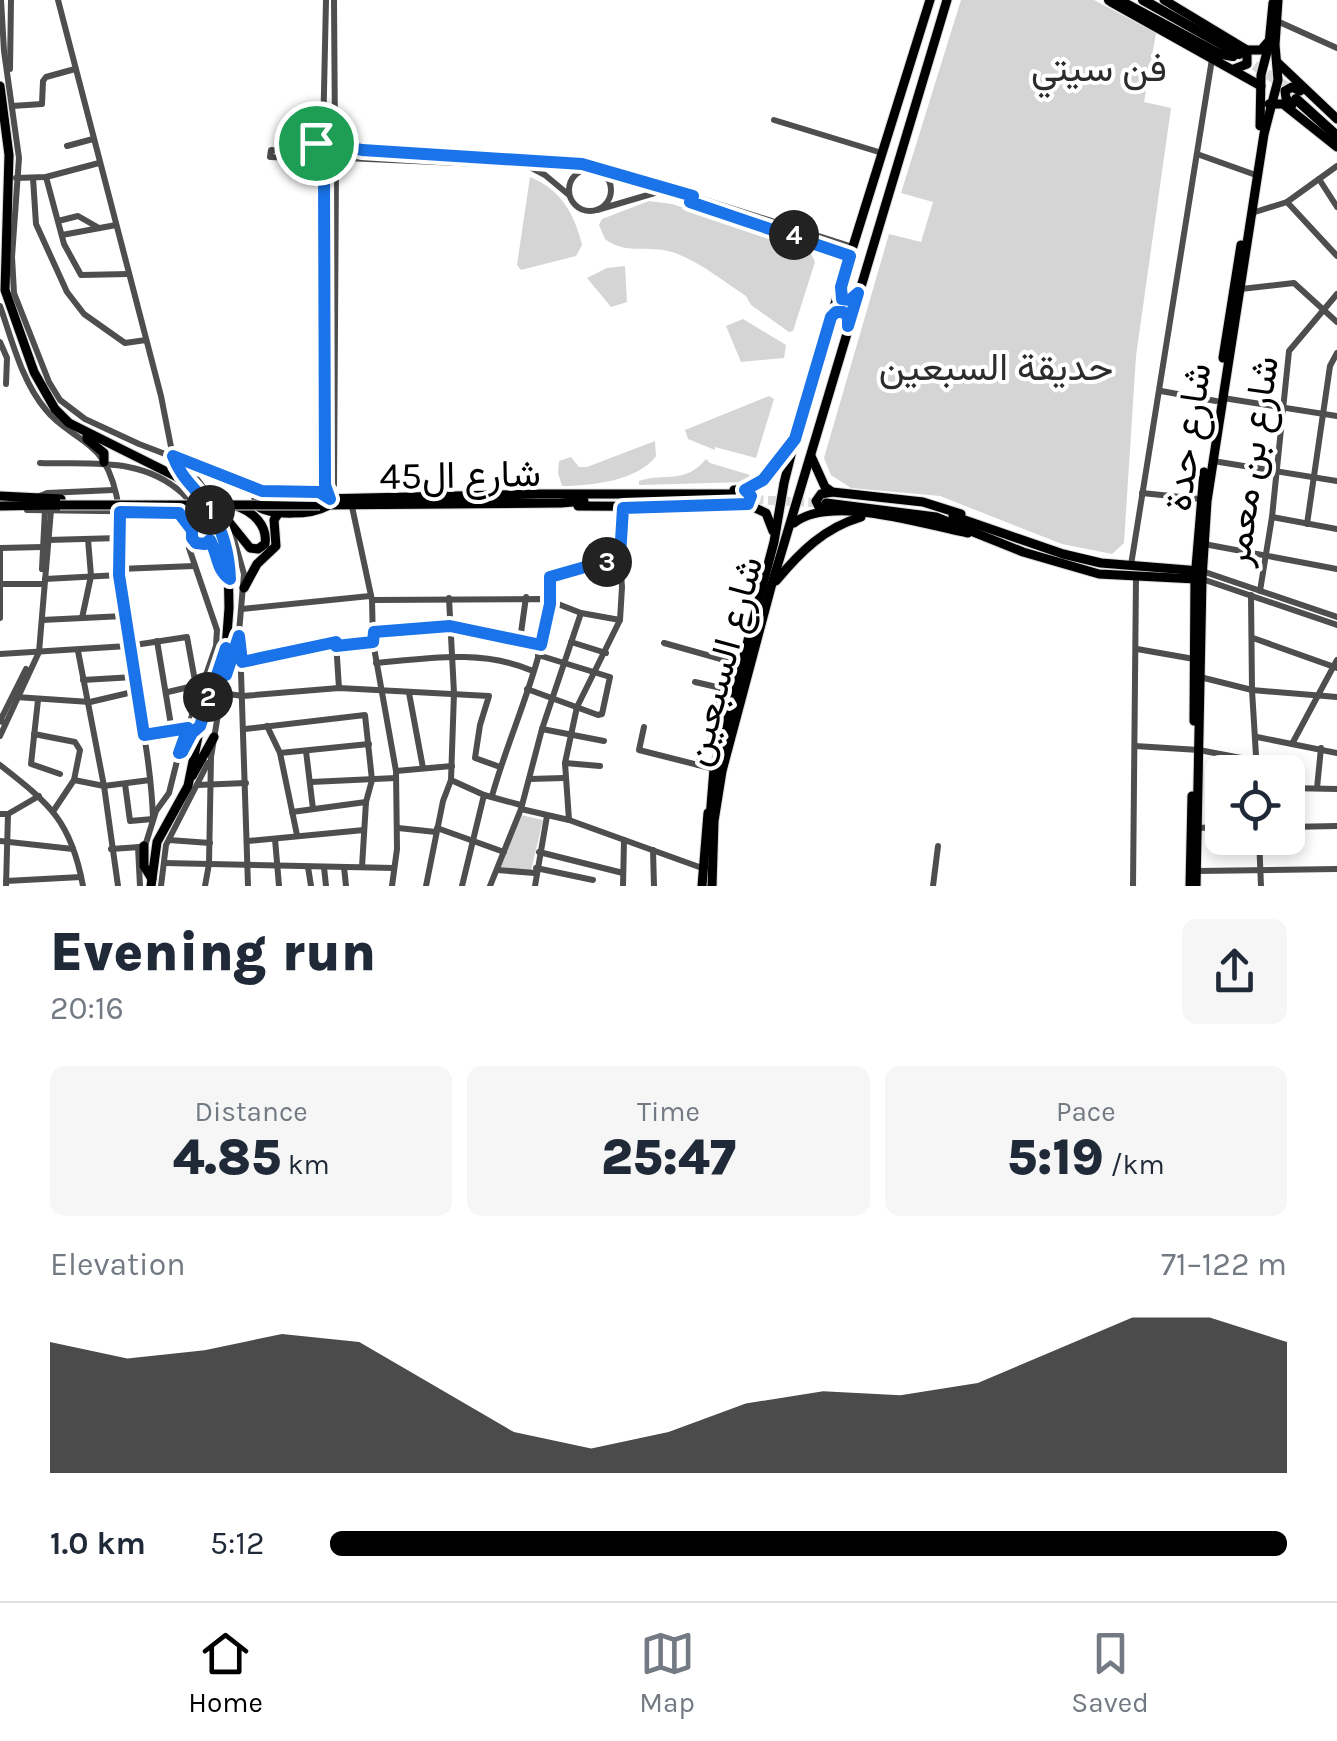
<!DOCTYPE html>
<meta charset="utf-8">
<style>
body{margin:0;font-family:Karla,Vazirmatn,sans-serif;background:#f6f6f7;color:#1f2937;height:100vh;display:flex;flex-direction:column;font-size:38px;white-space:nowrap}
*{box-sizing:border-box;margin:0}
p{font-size:32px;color:#747a83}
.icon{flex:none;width:55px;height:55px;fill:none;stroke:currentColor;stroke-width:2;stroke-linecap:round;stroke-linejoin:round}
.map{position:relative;height:886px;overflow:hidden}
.side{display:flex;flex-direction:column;background:#fff;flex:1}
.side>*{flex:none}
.controls{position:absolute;left:1205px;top:755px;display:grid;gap:20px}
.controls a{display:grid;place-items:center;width:100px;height:100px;border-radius:15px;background:#fff;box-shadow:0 5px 15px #0003;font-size:50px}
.pin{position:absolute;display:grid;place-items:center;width:85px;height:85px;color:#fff;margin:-42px;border:5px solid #fff;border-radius:50%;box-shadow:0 2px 10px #0007}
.km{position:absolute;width:50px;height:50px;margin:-25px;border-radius:50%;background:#222;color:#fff;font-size:28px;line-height:50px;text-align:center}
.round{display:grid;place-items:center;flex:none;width:105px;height:105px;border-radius:15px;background:#f6f6f7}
.head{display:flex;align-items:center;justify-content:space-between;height:170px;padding:0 50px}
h1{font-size:55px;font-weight:800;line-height:75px}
.figures{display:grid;grid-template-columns:repeat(3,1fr);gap:15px;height:170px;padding:10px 50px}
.figures div{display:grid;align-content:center;border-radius:15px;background:#f6f6f7;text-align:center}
.figures b{font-size:50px;font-weight:800}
.figures small{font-size:28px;font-weight:400}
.figures p{font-size:28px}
.chart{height:280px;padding:20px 50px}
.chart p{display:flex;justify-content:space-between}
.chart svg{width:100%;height:180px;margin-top:10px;fill:#000;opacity:.7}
ul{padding:0 50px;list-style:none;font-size:32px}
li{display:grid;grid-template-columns:160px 120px 1fr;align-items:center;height:75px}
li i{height:25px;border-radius:12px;background:#000}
.tab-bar{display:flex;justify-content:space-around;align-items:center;height:140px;border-top:2px solid #e0e1e3;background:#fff;font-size:28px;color:#747a83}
.tab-bar a{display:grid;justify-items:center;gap:5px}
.tab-bar .on{color:#000}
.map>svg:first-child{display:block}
.green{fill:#d5d5d5}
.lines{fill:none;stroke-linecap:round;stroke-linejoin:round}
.major-tunnel{stroke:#d9d9d9;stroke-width:9;stroke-dasharray:9 4.5;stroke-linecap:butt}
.highway-tunnel{stroke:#d9d9d9;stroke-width:10;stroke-dasharray:10 5;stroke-linecap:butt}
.major-casing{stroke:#dbdbdb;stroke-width:11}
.highway-casing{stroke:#dbdbdb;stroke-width:12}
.minor{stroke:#4e4e4e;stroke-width:6}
.major{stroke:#000;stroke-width:9}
.highway{stroke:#000;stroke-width:10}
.major-bridge-casing{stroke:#dbdbdb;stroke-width:11;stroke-linecap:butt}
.major-bridge{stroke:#000;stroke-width:9}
.route-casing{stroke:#fff;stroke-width:20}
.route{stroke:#1a73e8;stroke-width:12}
.labels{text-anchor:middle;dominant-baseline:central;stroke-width:8;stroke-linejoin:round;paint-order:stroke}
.park-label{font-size:38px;fill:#2c2c2c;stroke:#fff}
.street-label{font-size:38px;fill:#000;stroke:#fff}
</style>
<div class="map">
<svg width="1337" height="886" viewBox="0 0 1337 886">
<rect width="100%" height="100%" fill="#fff"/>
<g class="green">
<path d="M961,0H1094L1156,33L1144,102L1171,108L1136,356L1124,543L1112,554L1062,544L940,496L851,488L831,475L824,458L889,234L921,242L933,202L901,193Z"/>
<path d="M530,177C561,190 574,213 582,245L576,256L521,270L517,265Z"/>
<path d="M649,201L672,204L808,247L815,262L793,331L789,332L751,305L746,296C723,281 699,261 672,252C648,245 625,255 605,239L599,225L602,219Z"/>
<path d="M625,266L627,302L611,307L587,278L607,268Z"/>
<path d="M743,319L786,345L784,358L741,362L726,326Z"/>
<path d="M769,396L774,399L756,458L715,447V450L688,439L685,430Z"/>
<path d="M655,441L656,456C638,481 590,486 562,486L558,473L559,461L571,457L579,467H587Z"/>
<path d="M706,459L710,463L750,475L747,482L639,485V481C666,472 684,485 706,459Z"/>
<path d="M521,815L543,820L531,871L500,869Z"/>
</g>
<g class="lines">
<path class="major-tunnel" d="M741,499L823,503"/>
<path class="highway-tunnel" d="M1242,57L1294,92"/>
<defs>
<g id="major">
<path d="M1164,0L1247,50H1261L1268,42"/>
<path d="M1111,2L1261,86"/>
<path d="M1278,63L1337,119"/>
<path d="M1234,69L1247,64V50"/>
<path d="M0,86L9,155L5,290L34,372L55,409L69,423L177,477L200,496L219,529L228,556L229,608L226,648L202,717L188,786L157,842L151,886"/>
<path d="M1269,104H1283L1337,147"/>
<path d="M1292,105L1286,98L1285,91L1292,87L1300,91"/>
<path d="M1260,126L1261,75L1269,44L1273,3"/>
<path d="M1223,358L1241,245"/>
<path d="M87,434V439L104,453V462"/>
<path d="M811,456L825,487L832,492L923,502L961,514"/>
<path d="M173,457L185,483"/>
<path d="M734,490C763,490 775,463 792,443"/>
<path d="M0,496L61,499"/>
<path d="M319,499L539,494H741"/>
<path d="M826,503L936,517L1023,552L1099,574L1196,579"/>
<path d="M320,505L561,503L584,501"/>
<path d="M0,506L57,505"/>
<path d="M327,506C311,515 272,516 257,506L256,500L262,491L319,492L327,497"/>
<path d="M578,506L753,507L766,513L773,531"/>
<path d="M828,510L819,507L816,501L821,494L832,492"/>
<path d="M953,516L1063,554L1101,563L1200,571"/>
<path d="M229,522L250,548L258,549L265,544C268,525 252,511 236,506"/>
<path d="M794,523C831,494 925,525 968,533"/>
<path d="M210,540L220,570L230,579"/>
<path d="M776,581C800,552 824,528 861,517"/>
<path d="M244,588L257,564L276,546L274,520L279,512"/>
<path d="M226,648L229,655L226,675"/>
<path d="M1194,721L1195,579L1204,472"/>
<path d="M179,753L183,751L197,727"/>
<path d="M192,776L214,737"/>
<path d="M710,818L714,769L774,542L784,483L804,403L930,0"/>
<path d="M144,846V866L152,879"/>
<path d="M702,886L708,813"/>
<path d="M712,886L714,821L722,771L771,587L947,0"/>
<path d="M1190,886L1192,796"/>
<path d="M1196,886L1202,579L1207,501L1264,134L1278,80L1275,45L1278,0"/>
</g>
<g id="highway">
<path d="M1109,0L1124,3L1217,53L1233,56"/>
<path d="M1143,0L1239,54"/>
<path d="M1296,99L1337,136"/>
</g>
</defs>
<use href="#major" class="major-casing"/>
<use href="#highway" class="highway-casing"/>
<g class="minor">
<path d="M1,0L4,51L19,158L12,257L14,293L49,382L60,400L85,419L139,444L262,491"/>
<path d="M58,0L161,396L173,457"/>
<path d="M334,0L335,137"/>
<path d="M1277,21L1337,48"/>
<path d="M10,69L11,0"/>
<path d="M12,106L42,104L43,81L46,77L75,69"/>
<path d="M774,120L882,153"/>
<circle cx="330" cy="152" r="16"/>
<path d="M323,137L326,0"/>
<path d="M67,146L93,139"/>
<path d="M345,146L362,150L583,164L593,169"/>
<path d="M313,147L302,152L271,150L270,157L315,159"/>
<path d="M1197,154L1253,174"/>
<path d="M345,158L528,166L545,175L569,195"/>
<path d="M324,167L325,485L330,499"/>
<circle cx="590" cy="190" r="21"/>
<path d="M600,171L693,196L853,247"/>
<path d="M46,177L64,244L81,275L129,274"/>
<path d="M16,178L46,177L99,163"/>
<path d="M33,178L36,224L67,292L84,314L125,343L146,340"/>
<path d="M1319,179L1337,207"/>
<path d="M1287,202L1337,256"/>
<path d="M597,210L658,192L820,243L851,255"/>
<path d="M1252,213L1287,202L1337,166"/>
<path d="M58,221L78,216L99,228"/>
<path d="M62,235L116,225"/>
<path d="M1241,289L1294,283L1337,322"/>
<path d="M0,306C12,340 22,382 46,410C61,430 89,439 103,460C130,505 117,566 124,616C133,684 151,751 153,819L130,821L125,784"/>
<path d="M0,342L7,358L6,384"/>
<path d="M1161,391L1216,401"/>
<path d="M1223,398L1337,416"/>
<path d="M1213,461L1337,481"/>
<path d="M40,463C90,465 141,456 182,493C192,503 201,511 204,525"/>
<path d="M186,464L229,522L244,574L238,644L223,684L211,757L209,864L205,886"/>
<path d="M329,491L334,485L336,167"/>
<path d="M1142,493L1200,499"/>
<path d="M40,496L47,493L113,490"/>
<path d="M351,502L372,600L373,642L396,771L397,849L392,886"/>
<path d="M27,510L176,512L192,530"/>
<path d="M1272,517L1337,529"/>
<circle cx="201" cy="534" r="10"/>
<path d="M1307,524L1330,366L1337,353"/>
<path d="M48,540L119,538"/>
<path d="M1204,544L1337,569"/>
<path d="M0,548L43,547"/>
<path d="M1131,565L1212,59"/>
<path d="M42,569L45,510"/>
<path d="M119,569L194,566"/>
<path d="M1202,571L1337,617"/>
<path d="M45,579L119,575"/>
<path d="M1202,579L1337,625"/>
<path d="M0,584H41"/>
<path d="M1260,591L1272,517L1289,351L1337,294"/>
<path d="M1251,595L1252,690L1257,772"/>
<path d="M372,600L545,599L581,613L620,620"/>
<path d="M242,609L370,596"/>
<path d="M0,618V548"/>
<path d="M82,618L91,576L88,539"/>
<path d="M42,620L124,616"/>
<path d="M374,632L450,626L541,645"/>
<path d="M1253,638L1337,668"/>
<path d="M520,640L526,597"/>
<path d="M157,641L172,731"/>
<path d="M240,642L248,886"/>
<path d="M571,642L606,653"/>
<path d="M664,643L728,661L710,742L703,745L698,765"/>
<path d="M336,646L373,642"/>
<path d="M1137,649L1194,659"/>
<path d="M78,651L104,786L118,886"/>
<path d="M0,654L128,646L187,637L195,681L189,687L168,692"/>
<path d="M243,662L336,642L339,688"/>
<path d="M376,663C429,658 483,649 533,671"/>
<path d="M1200,677L1252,690L1337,697"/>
<path d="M83,680L134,677"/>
<path d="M695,682L721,688"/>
<path d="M189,687L192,715"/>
<path d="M527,689L598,715L602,714L610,677L538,655"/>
<path d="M221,693L243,696L339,688L489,696L480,725L475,758L500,767"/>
<path d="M409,693L423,768"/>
<path d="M16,697L90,702L137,691"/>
<path d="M38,700L31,764L60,774"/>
<path d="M5,723L0,721L26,669"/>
<path d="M267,726L280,753L297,835"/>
<path d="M644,727L639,750L714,769"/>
<path d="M245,729L365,715L372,780L366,802L362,867"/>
<path d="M542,729L604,741"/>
<path d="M34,734L75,742L80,750L74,780L54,810"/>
<path d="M144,735L187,728"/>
<path d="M0,736L39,652L51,510"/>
<path d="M1257,737L1337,753"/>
<path d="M1292,744L1337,660"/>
<path d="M1135,746L1199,750L1257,761"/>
<path d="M306,751L313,809"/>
<path d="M280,753L369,744"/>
<path d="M565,763L600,766"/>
<path d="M0,765C50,804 71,821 83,886"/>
<path d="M396,771L452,766"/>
<path d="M529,779L564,778"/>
<path d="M74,780L104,786L150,780"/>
<path d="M451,780L484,795L521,805"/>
<path d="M311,782L396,778"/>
<path d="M198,785L246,783"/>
<path d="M1288,788L1337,789"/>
<path d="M1317,788L1321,748"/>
<path d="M492,796C512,724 550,653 551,577L619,557"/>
<path d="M521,809L569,820L702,868"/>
<path d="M292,812L366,802"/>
<path d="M0,814H8L39,796"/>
<path d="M569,820L565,763L577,707L620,620L622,587L619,550L623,508"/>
<path d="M1288,827L1337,826"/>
<path d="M398,828L436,832"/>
<path d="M437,828L504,852"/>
<path d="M1197,828L1222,827"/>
<path d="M1259,838L1261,886"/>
<path d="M275,839L279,886"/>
<path d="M169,840L210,843"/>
<path d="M0,841L73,849"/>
<path d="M248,841L364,830"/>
<path d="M138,847L140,886"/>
<path d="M111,849L140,847L146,843L156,811L169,793L179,753L216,646L217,630L189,548L193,541"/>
<path d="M653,850L654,886"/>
<path d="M539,852L623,873"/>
<path d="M164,863L394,868"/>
<path d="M308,867L311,886"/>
<path d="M324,867L326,886"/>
<path d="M344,867L346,886"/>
<path d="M536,868L593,880"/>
<path d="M497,870L535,873"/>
<path d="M1197,871L1337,869"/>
<path d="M6,881L81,877"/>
<path d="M6,886L8,814"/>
<path d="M161,886L166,845L208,763"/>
<path d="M426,886L443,801L451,780L454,693L449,598"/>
<path d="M462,886L484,795"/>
<path d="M490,886L521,809L542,729L581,613"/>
<path d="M535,886L547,816"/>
<path d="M623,886L624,840"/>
<path d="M933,886L938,846"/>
<path d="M1133,886L1136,577"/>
</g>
<use href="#major" class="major"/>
<use href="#highway" class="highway"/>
<defs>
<path id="major-bridge" d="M60,505H320"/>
</defs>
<use href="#major-bridge" class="major-bridge-casing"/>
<use href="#major-bridge" class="major-bridge"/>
</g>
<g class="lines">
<defs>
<path id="route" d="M332,136L345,146L362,150L582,164L693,196L690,202L850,256L841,287L842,299L850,300L858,293L848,326V316L843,312H836L831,317L795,439L763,480L745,490L751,496L748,504L623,508L620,557L550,577V604L541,645L450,626L374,632L373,642L336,646V642L242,662L239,636L226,675L230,656L226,648L200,726L192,733L182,752L179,753L188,728L144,735L119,575L120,512L179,513L192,530V538L196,543L205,544L210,540C218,554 216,570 230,579C229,552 221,524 205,502C193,486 180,476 173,456L262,491L319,492L330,499L325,485L324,168C313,162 311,151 318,140Z"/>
</defs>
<use href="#route" class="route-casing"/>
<use href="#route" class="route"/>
</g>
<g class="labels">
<g class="park-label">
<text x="1099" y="68">فن سيتي</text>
<text x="996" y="367">حديقة السبعين</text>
</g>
<g class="street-label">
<text transform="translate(1188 437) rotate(-82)">شارع حدة</text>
<text transform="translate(1251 461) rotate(-82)">شارع بن معمر</text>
<text transform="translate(460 475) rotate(-1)">شارع ال45</text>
<text transform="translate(723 661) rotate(-75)">شارع السبعين</text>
</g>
</g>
</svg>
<div class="controls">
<a><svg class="icon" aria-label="locate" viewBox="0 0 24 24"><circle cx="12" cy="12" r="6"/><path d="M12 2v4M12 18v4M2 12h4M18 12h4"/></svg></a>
</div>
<div class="pin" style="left:316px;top:143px;background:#1e9e55"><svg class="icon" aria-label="arrive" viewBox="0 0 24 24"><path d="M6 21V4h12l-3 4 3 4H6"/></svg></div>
<b class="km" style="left:210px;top:510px">1</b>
<b class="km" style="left:208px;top:697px">2</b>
<b class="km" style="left:607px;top:562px">3</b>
<b class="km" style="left:794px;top:235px">4</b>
</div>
<section class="side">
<div class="head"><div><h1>Evening run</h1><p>20:16</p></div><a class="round"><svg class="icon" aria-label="share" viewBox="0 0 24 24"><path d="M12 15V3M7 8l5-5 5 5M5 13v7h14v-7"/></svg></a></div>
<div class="figures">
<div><p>Distance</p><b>4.85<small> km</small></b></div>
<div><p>Time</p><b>25:47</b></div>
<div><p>Pace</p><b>5:19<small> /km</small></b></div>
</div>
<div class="chart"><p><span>Elevation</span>71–122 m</p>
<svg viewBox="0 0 160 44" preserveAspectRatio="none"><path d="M0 44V12L10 16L20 14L30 10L40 12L50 23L60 34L70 38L80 34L90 27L100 24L110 25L120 22L130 14L140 6L150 6L160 12V44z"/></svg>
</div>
<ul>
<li><b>1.0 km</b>5:12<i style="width:100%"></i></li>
</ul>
</section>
<nav class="tab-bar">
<a class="on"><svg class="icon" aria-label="home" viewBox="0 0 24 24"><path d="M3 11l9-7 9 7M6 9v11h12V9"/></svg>Home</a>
<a><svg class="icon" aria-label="map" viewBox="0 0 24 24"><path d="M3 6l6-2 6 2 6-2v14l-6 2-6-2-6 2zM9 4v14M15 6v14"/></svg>Map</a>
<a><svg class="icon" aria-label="saved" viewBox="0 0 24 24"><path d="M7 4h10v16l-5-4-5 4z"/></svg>Saved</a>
</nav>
